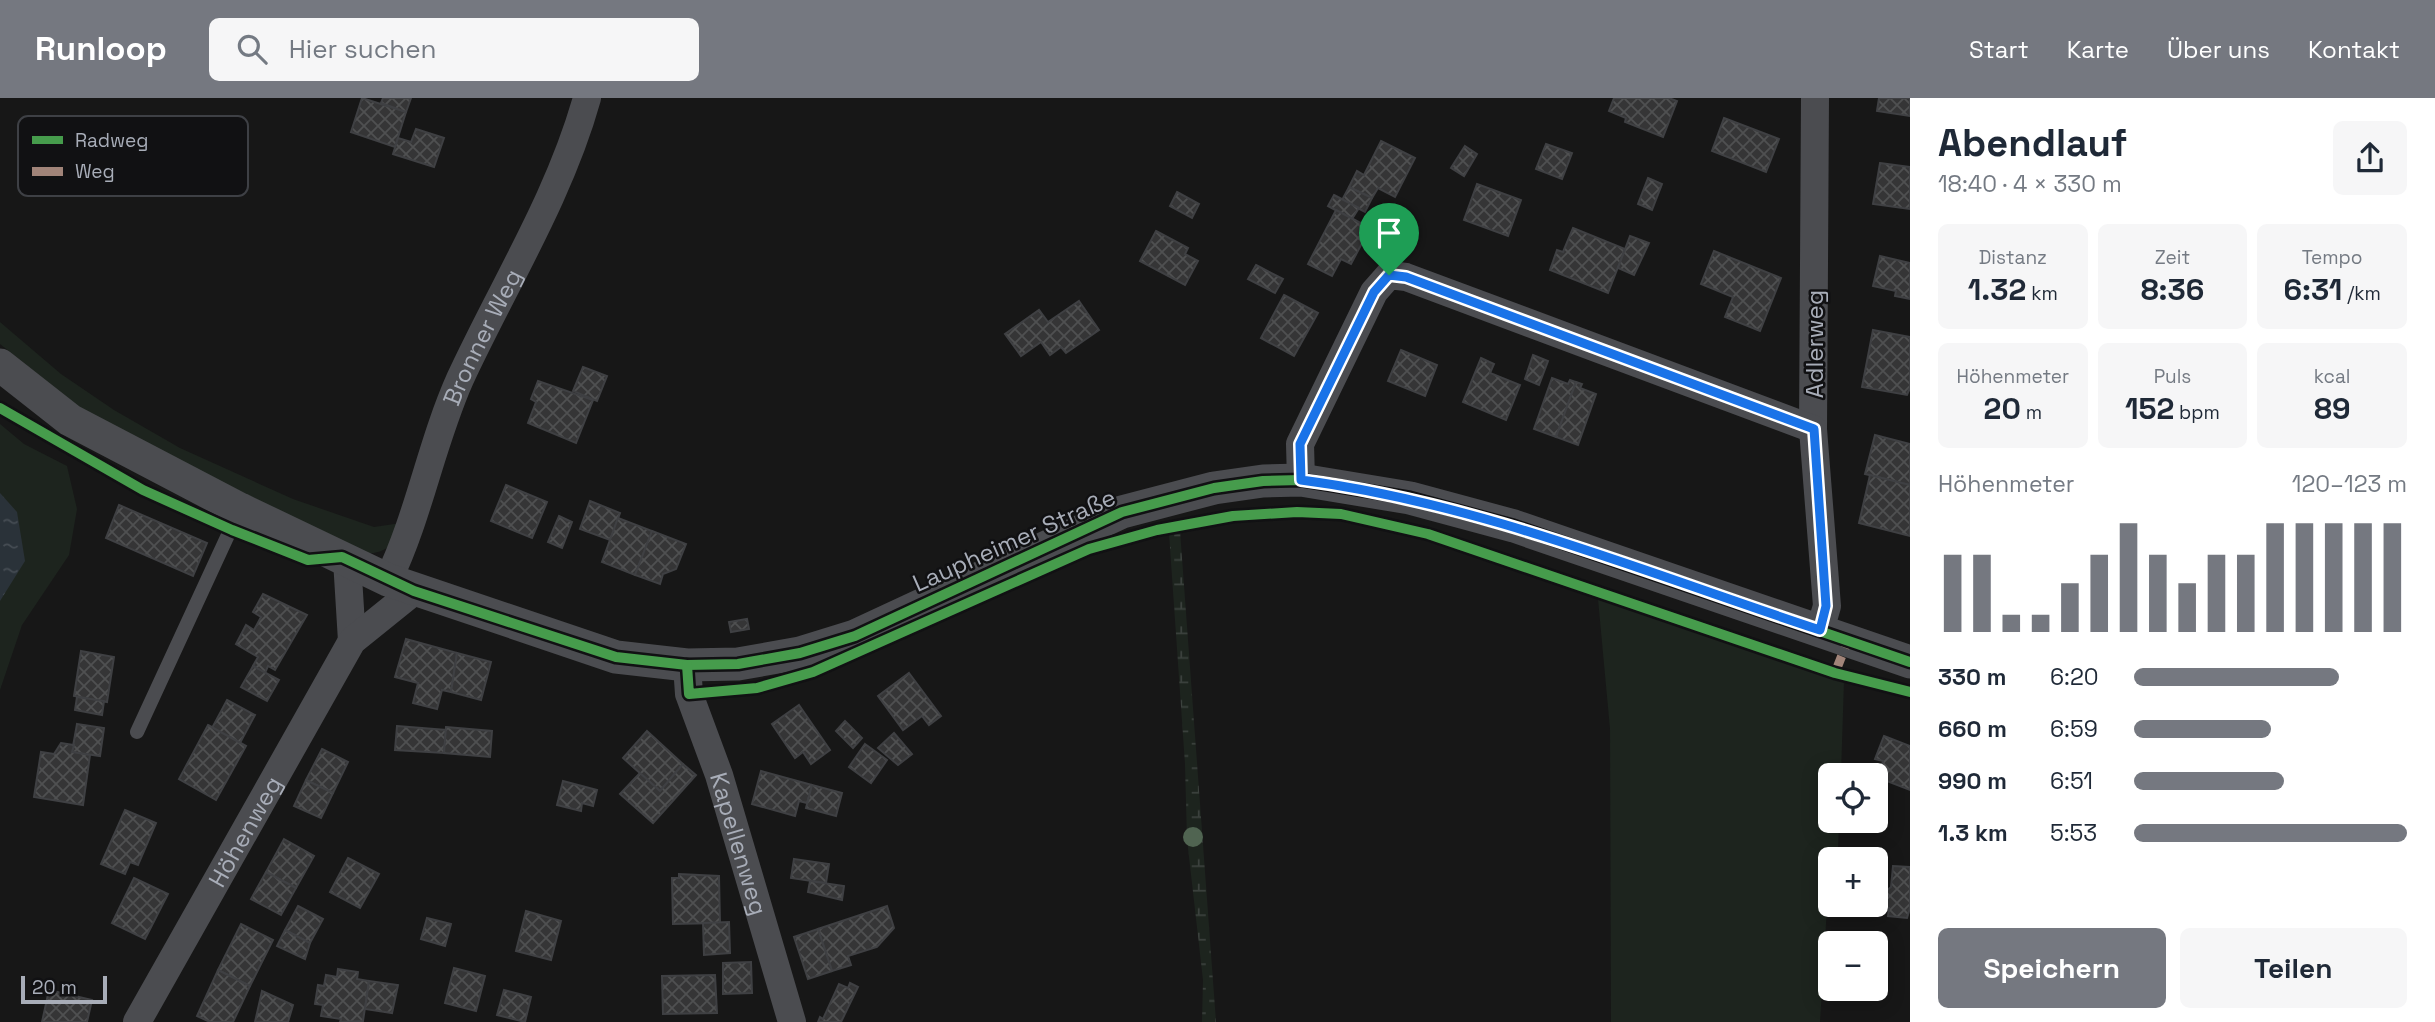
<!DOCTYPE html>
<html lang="de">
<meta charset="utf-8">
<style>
body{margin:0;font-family:"Space Grotesk",sans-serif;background:#f6f6f7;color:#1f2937;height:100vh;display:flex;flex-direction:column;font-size:26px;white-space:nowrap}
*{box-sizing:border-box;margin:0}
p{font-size:23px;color:#747a83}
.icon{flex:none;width:38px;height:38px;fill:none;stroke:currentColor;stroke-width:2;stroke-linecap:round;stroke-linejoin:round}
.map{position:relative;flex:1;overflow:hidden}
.details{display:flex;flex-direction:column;background:#fff;width:525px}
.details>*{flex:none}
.buttons{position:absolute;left:1818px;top:665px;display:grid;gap:14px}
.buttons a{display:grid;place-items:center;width:70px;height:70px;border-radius:10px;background:#fff;box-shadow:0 4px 18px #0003;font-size:35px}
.scale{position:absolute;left:21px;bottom:18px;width:86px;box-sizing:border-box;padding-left:7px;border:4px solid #a8adb8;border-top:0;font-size:19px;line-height:24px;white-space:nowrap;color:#a8adb8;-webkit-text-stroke:5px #111113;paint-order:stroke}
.pin{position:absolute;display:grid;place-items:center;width:60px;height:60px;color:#fff;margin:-72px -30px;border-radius:50% 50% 50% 0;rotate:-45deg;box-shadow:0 0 7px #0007}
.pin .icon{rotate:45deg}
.round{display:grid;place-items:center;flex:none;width:74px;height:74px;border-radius:10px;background:#f6f6f7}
.overview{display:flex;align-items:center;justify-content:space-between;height:119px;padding:0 28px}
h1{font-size:38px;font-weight:600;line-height:52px}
.figures{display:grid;grid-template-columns:repeat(3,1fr);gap:10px;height:119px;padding:7px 28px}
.figures div{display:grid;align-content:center;border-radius:10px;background:#f6f6f7;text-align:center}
.figures b{font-size:30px;font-weight:600}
.figures small{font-size:19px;font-weight:400}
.figures p{font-size:19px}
.chart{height:196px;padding:14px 28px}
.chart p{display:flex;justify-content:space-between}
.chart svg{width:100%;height:126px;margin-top:7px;stroke:#757880;stroke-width:6}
.cta{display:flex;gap:14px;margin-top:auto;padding:14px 28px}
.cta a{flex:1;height:80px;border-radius:10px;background:#757880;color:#fff;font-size:28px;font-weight:600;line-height:80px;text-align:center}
.cta a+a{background:#f6f6f7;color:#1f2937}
ul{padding:0 28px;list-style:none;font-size:23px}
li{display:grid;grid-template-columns:112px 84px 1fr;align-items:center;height:52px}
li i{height:18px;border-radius:9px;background:#757880}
header{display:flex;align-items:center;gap:42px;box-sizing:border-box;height:98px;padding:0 35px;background:#757880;color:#fff}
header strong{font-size:33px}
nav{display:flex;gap:38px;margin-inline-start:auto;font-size:24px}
.search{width:490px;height:63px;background:#f6f6f7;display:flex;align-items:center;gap:18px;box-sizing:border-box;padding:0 24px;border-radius:10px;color:#747a83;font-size:26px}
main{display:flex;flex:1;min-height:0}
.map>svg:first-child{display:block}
.grass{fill:#1d241e}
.wetland{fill:url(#wetland-marsh)}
.water{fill:url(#water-ripples)}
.building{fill:url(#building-cross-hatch);stroke:#3f4043;stroke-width:2}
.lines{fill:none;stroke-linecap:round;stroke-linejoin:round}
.service{stroke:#4b4c50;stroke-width:14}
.minor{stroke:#4b4c50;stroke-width:28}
.tertiary{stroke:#4b4c50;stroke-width:33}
.quiet{stroke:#a18479;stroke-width:9;stroke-dasharray:18 9;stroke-linecap:butt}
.cycleway-casing{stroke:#111113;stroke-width:15}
.cycleway{stroke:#469c4c;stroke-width:10}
.tree{fill:#506451}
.route-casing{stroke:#fff;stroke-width:14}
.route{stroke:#1a73e8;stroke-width:9}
.labels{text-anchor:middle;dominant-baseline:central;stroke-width:5;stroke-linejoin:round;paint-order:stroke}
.street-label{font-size:24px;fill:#a8adb8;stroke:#111113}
.key{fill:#111113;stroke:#3e4045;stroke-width:2}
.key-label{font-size:19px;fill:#a8adb8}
</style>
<header>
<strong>Runloop</strong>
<div class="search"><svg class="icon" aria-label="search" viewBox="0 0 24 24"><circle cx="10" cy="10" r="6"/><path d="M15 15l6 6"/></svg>Hier suchen</div>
<nav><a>Start</a><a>Karte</a><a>Über uns</a><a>Kontakt</a></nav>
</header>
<main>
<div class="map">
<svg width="1910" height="924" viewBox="0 0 1910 924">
<defs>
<pattern id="wetland-marsh" width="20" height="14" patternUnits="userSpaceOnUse" patternTransform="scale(1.75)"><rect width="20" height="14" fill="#1d241e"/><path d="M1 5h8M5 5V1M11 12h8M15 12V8" fill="none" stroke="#3b413d"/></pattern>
<pattern id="water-ripples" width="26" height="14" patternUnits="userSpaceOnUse" patternTransform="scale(1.75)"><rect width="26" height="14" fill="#2a3239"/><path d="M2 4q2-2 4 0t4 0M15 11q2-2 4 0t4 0" fill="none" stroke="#464d54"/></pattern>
<pattern id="building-cross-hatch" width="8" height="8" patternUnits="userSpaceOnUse" patternTransform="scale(1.75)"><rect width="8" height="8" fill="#353536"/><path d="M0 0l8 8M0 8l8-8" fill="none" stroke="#4f5051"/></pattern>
</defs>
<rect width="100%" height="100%" fill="#171717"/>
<g class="grass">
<path d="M0,224L61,276L114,312L180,350L293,401L374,429L401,425C395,447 388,454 366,456L92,319L0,246Z"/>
<path d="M0,326L24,346L67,368L77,411L69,457L22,527L0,592Z"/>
<path d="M1598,501L1844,583L1841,677H1830V723H1839L1838,754L1830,761L1820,924H1611L1610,631Z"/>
</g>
<path class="wetland" d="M1180,433L1216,924H1202L1203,882L1187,741L1185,666L1169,435Z"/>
<path class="water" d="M0,395L17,414L25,463L0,503Z"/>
<g class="building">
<path d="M362,0L406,14L395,49L351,34Z"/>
<path d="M383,0H411L406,14L381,5Z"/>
<path d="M1614,0H1669L1677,3L1663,39L1625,24L1626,20L1609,13Z"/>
<path d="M1879,0H1910V18L1877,13Z"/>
<path d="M1724,20L1779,41L1766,74L1712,53Z"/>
<path d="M416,31L444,40L434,69L393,56L398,40L411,44Z"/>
<path d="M1381,43L1415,60L1395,99L1378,90L1372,100L1349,89L1357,73L1364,77Z"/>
<path d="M1546,46L1572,55L1562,81L1536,71Z"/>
<path d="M1465,48L1477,56L1464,78L1451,70Z"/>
<path d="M1880,65L1910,69V111L1873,106Z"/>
<path d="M1648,80L1662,86L1652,112L1638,106Z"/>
<path d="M1477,86L1521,102L1508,138L1464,122Z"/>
<path d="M1349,89L1372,100L1365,114L1342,102Z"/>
<path d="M1177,94L1199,106L1192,120L1170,108Z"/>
<path d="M1334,97L1359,110L1352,121L1328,108Z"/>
<path d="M1336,112L1370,130L1351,166L1341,161L1332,178L1308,166Z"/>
<path d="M1573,130L1625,151L1608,195L1550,172L1557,152L1563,154Z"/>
<path d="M1156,133L1188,150L1185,156L1198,163L1185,187L1140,163Z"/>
<path d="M1630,138L1649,145L1634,177L1618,170Z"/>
<path d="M1714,153L1781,180L1760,233L1725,219L1733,199L1701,186Z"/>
<path d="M1880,158L1910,165V201L1895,198L1896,193L1873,188Z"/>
<path d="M1256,167L1283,181L1275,195L1248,181Z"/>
<path d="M1284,197L1318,215L1294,258L1261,240Z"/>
<path d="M1079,203L1099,232L1066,255L1061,249L1050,257L1041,244L1021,258L1005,236L1039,212L1048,224Z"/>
<path d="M1873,232L1910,239V290L1907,297L1862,289Z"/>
<path d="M1401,252L1437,267L1425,298L1388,283Z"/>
<path d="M1533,257L1548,263L1539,287L1525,281Z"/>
<path d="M1481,260L1494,266L1490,275L1520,287L1506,322L1463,304Z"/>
<path d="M583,269L607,278L597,303L573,293Z"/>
<path d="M1552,280L1568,286L1570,282L1576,284L1556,339L1534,331Z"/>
<path d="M538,283L593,302L576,345L528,325L536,304L531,301Z"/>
<path d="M1576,284L1582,286L1580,290L1596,296L1578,347L1556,339Z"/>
<path d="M1875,337L1910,346V387L1865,376Z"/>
<path d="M1870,377L1910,387V438L1859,425Z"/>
<path d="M506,387L547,404L532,440L491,423Z"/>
<path d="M590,403L620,415L610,442L580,431Z"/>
<path d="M119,407L207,445L193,478L106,440Z"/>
<path d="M559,418L572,424L562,450L548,444Z"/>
<path d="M618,420L652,433L635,477L602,464Z"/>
<path d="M652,433L686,446L676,471L663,476L660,486L635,477Z"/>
<path d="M263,496L307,517L275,572L268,568L265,575L253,568L258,559L236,546L246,527L254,532L261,519L253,514Z"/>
<path d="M747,521L749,531L731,534L729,524Z"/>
<path d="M406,541L457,555L451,594L442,592L437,611L413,605L418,585L395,579Z"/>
<path d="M81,553L114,559L107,604L74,598Z"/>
<path d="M457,555L491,564L481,602L451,594Z"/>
<path d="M253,568L279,582L267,603L241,589Z"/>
<path d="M909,575L941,618L929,627L922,618L903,632L878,598Z"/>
<path d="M77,599L104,603L102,617L75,612Z"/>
<path d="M227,602L255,617L240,645L212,630Z"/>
<path d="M799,607L830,652L811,666L803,654L795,660L772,626Z"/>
<path d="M845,623L862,640L853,650L836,633Z"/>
<path d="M77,626L104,630L100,658L72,654Z"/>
<path d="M208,627L246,648L216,702L179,681Z"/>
<path d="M397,628L446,632L444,655L395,652Z"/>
<path d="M446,629L492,633L490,659L444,655Z"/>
<path d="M647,633L683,666L660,693L623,660Z"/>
<path d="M894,635L912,656L898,667L878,650Z"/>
<path d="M1884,638L1910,648V692L1887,683L1885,686L1878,684L1883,663L1875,661Z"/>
<path d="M61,645L74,647L72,654L90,657L83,707L34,699L41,654L54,656Z"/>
<path d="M865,646L887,662L871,685L849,669Z"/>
<path d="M322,651L348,664L333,695L306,682Z"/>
<path d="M683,666L696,677L653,725L620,696L640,675L660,693Z"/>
<path d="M761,673L812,687L807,705L799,703L795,718L752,706Z"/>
<path d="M306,682L333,695L321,720L294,708Z"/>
<path d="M563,683L597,692L593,708L582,705L581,713L557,707Z"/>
<path d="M812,687L842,695L836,718L806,710Z"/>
<path d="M125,712L156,725L138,767L130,764L125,776L101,766Z"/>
<path d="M284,741L314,758L296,790L266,774Z"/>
<path d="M348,760L379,776L360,810L330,794Z"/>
<path d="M794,761L829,766L826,785L791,780Z"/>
<path d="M1893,768L1910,769V810L1907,820L1888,818L1889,810L1884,809L1885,794L1891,789Z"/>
<path d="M266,774L296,790L281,817L251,801Z"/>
<path d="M679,776L719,778L720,825L673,826L672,780H679Z"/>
<path d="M134,780L168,796L145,841L112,825Z"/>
<path d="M810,783L844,788L842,802L808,794Z"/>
<path d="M298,808L323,821L310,845L285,832Z"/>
<path d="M887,808L894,830L877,849L848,858L851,867L832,873L818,831Z"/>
<path d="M526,813L561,823L551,862L516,853Z"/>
<path d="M427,820L451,826L445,848L421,841Z"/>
<path d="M729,824L730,855L704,857L703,825Z"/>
<path d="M241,826L273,842L250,888L218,872Z"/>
<path d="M818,831L832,873L808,881L794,839Z"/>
<path d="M285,832L310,845L305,861L277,848Z"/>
<path d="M751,864L752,895L723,896V865Z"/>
<path d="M454,870L485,878L476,913L445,905Z"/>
<path d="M338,871L358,874L357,881L369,883L363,923L340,924L341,921L321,918L323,907L315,906L318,887L324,888L326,877L337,879Z"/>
<path d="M218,872L250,888L233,924H210L197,918Z"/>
<path d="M715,877L717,915L663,916L662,878Z"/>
<path d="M369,883L398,887L392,915L365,911Z"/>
<path d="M850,885L858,889L841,924H818L820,919L823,921L839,886L848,890Z"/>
<path d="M49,892L92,902L87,924H42Z"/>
<path d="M504,892L531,899L525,924L497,917Z"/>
<path d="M262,893L293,907L288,924H255Z"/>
</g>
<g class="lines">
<path class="service" d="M137,634L240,411"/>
<g class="minor">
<path d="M1815,0L1813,331L1827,508L1820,532"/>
<path d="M1301,382L1300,346L1374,194L1389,177L1406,179L1813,331"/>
<path d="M347,462L352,543"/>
<path id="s1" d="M388,482C419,418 431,346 460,281C503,188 559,100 587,0"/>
<path id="s2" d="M687,567L689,596L719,677L792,924"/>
<path id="s3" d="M137,924L352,543L414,493"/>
</g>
<path class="tertiary" d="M0,267L70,322L240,411L388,482L616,559L687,567L738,566L800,555L855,538L1122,414L1214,390L1263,383L1301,382L1410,400L1514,428L1910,564"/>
<path class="quiet" d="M1835,575L1848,542"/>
<defs>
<g id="cycleway">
<path d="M0,310L143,392L232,432L308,462L342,459L414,493L616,559L687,567L738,566L800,555L855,538L1122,414L1214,390L1263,383L1301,382L1410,400L1514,428L1910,564"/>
<path d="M687,567L689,596L757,590L813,574L1089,451L1157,432L1233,418L1297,414L1341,416L1428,436L1835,575L1910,594"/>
</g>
</defs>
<use href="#cycleway" class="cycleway-casing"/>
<use href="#cycleway" class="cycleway"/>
</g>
<circle class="tree" cx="1193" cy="739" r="10"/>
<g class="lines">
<defs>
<path id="route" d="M1389,177L1406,179L1814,331L1826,508L1820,532C1649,476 1480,405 1301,382L1300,346L1374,194Z"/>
</defs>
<use href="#route" class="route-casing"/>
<use href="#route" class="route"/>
</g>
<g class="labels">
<g class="street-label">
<text stroke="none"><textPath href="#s1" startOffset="261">Bronner Weg</textPath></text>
<text transform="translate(1814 246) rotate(-90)">Adlerweg</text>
<text transform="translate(1014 442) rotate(-24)">Laupheimer Straße</text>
<text stroke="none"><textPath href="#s3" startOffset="219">Höhenweg</textPath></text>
<text stroke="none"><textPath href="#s2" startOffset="187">Kapellenweg</textPath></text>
</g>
</g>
<rect x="18" y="18" width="230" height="80" rx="10" class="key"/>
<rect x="32" y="38" width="31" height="8" fill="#469c4c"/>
<rect x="32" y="69" width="31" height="9" fill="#a18479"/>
<g class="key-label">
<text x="75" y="49">Radweg</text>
<text x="75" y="80">Weg</text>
</g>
</svg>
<div class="buttons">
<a><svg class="icon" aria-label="locate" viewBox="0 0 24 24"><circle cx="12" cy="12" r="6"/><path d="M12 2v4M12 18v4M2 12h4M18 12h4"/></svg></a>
<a>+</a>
<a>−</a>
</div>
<div class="scale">20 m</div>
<div class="pin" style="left:1389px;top:177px;background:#1e9e55"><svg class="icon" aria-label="arrive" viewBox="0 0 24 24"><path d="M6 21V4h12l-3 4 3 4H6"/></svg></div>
</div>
<section class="details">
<div class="overview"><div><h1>Abendlauf</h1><p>18:40 · 4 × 330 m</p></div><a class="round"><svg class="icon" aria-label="share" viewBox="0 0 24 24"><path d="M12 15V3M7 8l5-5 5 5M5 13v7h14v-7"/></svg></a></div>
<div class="figures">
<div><p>Distanz</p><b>1.32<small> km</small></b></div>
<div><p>Zeit</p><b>8:36</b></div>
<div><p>Tempo</p><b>6:31<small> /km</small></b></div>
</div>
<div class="figures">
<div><p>Höhenmeter</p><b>20<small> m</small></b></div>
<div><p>Puls</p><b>152<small> bpm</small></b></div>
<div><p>kcal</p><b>89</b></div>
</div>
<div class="chart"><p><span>Höhenmeter</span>120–123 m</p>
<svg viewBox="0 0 160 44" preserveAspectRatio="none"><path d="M5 44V17M15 44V17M25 44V38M35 44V38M45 44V27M55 44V17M65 44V6M75 44V17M85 44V27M95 44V17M105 44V17M115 44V6M125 44V6M135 44V6M145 44V6M155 44V6"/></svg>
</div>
<ul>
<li><b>330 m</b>6:20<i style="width:75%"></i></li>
<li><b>660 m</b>6:59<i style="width:50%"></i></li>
<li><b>990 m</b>6:51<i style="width:55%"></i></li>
<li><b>1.3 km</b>5:53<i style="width:100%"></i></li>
</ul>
<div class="cta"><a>Speichern</a><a>Teilen</a></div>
</section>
</main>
